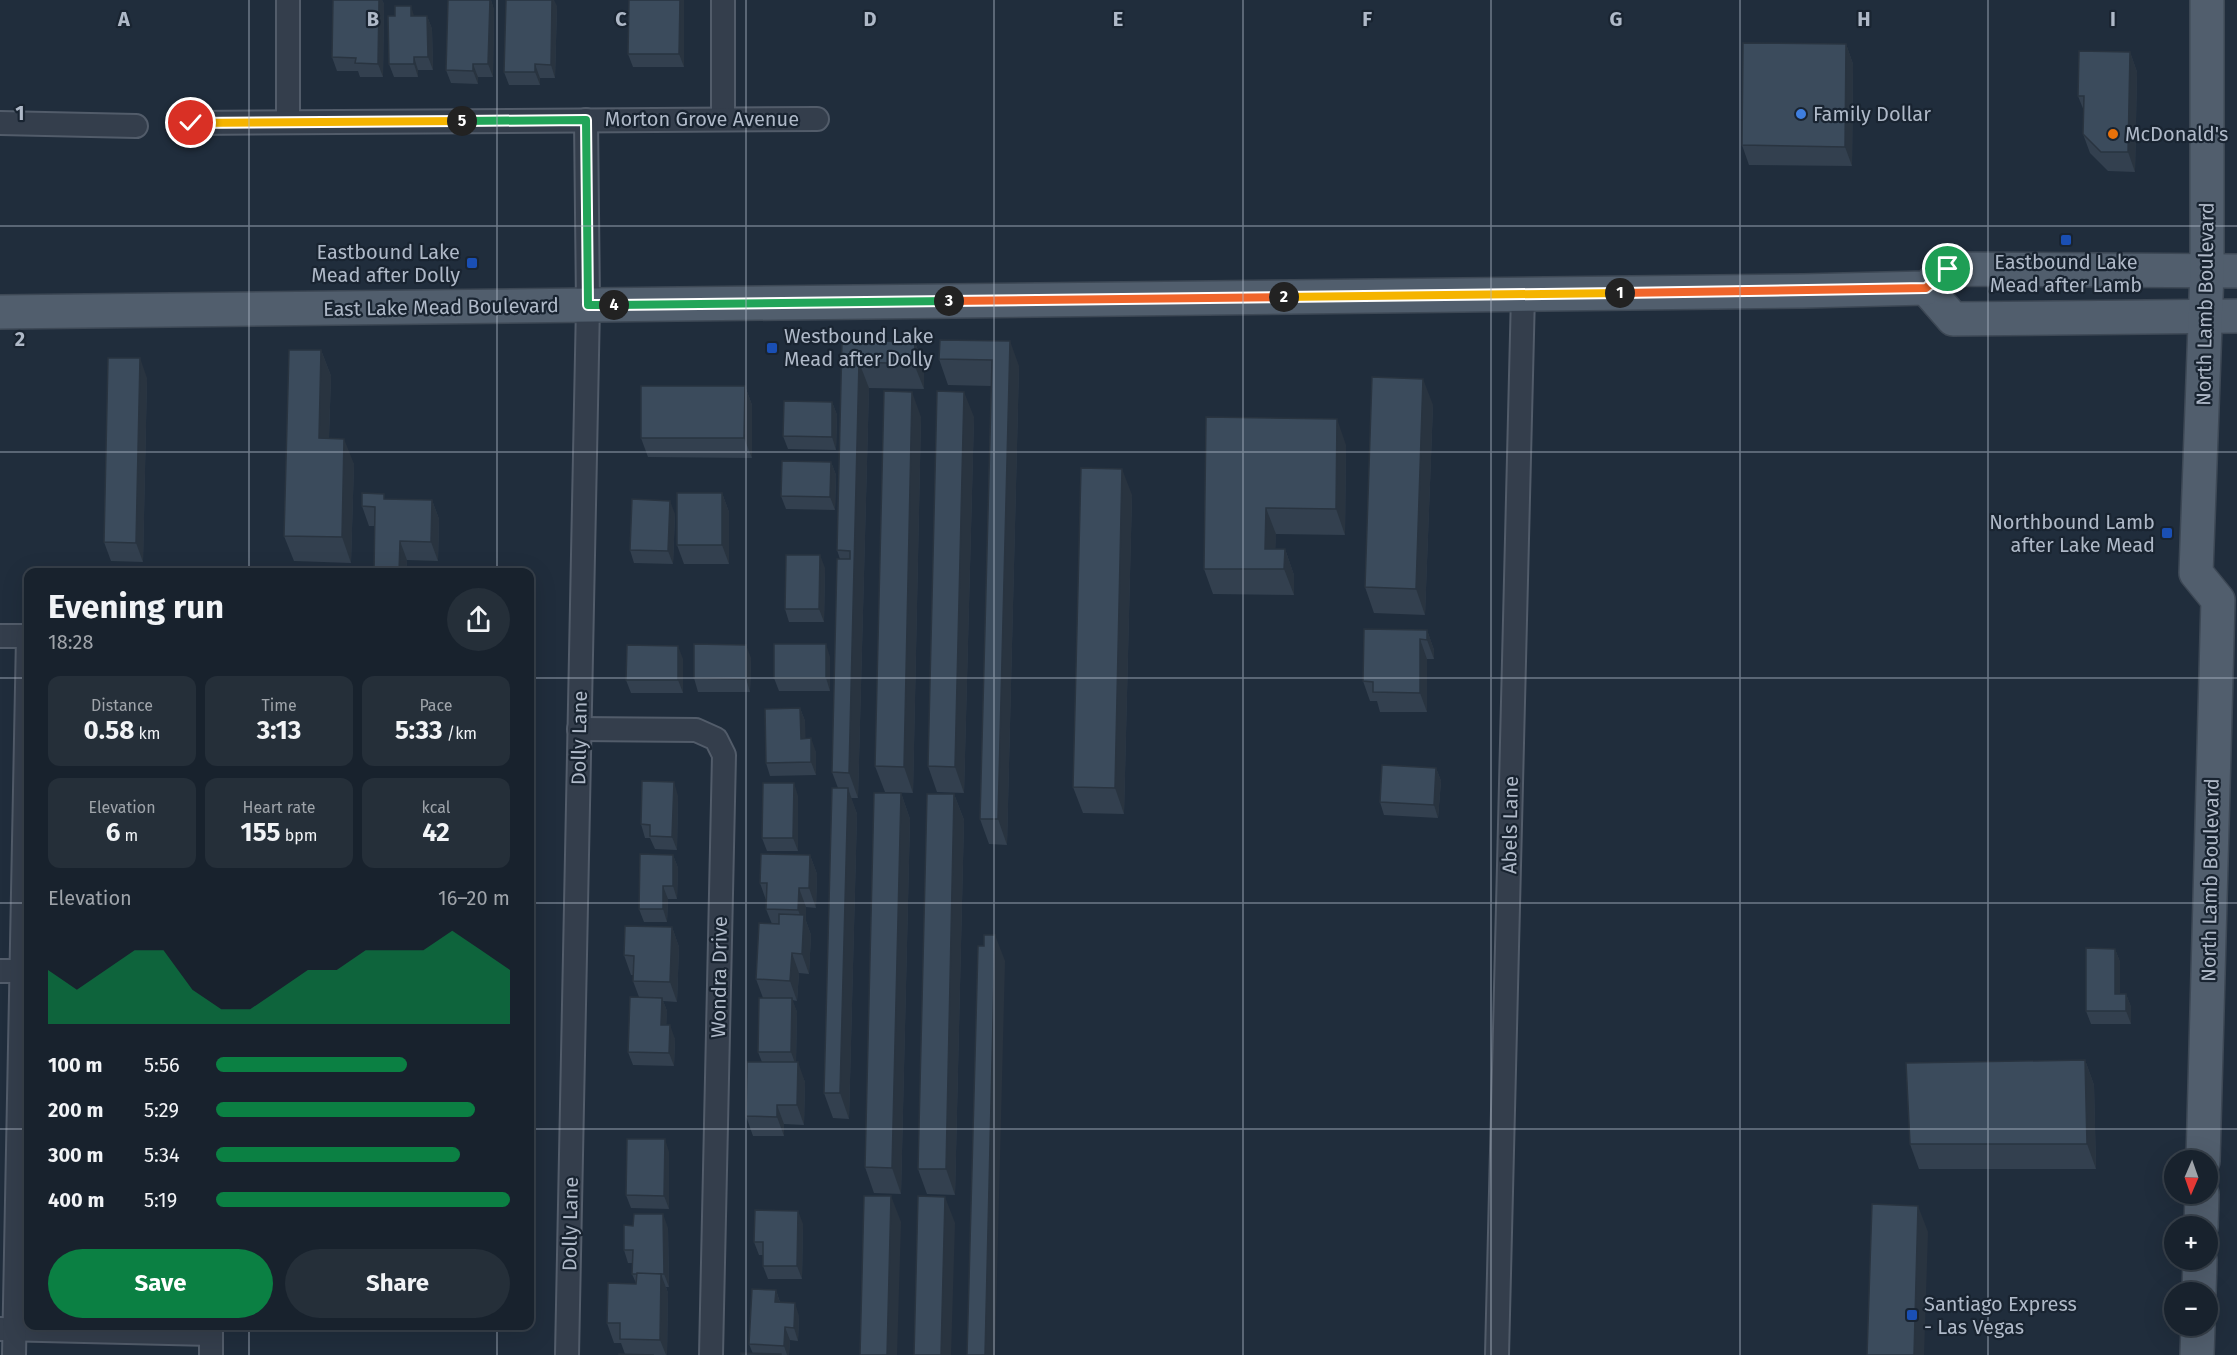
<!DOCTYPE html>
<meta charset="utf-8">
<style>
body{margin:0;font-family:"Fira Sans",sans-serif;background:#252f39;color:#f1f3f6;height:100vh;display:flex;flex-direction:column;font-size:22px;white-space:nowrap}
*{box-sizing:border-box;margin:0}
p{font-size:20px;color:#9fa4aa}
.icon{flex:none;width:33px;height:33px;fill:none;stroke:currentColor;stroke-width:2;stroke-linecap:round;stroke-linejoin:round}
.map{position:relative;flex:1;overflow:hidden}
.sheet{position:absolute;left:24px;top:568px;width:510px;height:762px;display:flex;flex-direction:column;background:#18222d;border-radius:12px;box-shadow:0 6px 24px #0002,0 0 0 2px #363f49}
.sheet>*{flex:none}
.needle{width:39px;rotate:182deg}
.buttons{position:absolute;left:2164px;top:1150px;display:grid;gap:12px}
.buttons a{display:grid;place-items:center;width:54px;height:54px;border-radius:50%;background:#18222d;box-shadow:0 6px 24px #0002,0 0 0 2px #363f49;font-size:30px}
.pin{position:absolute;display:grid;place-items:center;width:51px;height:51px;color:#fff;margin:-26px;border:3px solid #fff;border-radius:50%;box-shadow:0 2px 6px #0007}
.km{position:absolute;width:30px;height:30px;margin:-15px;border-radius:50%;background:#222;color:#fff;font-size:16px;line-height:30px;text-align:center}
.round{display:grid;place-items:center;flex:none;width:63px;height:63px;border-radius:32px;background:#252f39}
.summary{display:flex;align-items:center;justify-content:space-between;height:102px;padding:0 24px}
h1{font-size:33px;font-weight:700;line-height:45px}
.figures{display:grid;grid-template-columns:repeat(3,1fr);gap:9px;height:102px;padding:6px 24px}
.figures div{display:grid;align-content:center;border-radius:12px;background:#252f39;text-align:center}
.figures b{font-size:26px;font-weight:700}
.figures small{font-size:16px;font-weight:400}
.figures p{font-size:16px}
.chart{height:168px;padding:12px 24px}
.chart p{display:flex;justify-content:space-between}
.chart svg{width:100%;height:108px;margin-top:6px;fill:#0b8043;opacity:.7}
.cta{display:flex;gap:12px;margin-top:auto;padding:12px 24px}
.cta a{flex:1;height:69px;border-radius:36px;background:#0b8043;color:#fff;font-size:24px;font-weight:700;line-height:69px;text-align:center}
.cta a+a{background:#252f39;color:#f1f3f6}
ul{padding:0 24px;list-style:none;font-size:20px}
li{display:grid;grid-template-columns:96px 72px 1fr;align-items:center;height:45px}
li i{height:15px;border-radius:8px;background:#0b8043}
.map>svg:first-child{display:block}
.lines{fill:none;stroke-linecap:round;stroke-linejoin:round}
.minor-casing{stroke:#525c6a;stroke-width:26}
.primary-casing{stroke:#3d4855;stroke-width:36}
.minor{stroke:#343e4c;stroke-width:22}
.primary{stroke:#515e6d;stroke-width:33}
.wall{fill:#33404f}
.shaded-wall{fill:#293440}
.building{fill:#3b4b5c;stroke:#293440;stroke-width:1.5}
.split-1-casing{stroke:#fff;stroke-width:12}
.split-2-casing{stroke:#fff;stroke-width:12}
.split-3-casing{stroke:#fff;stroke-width:12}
.split-4-casing{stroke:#fff;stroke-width:12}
.split-5-casing{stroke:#fff;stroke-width:12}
.split-6-casing{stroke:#fff;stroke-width:12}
.split-1{stroke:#f0652b;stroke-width:8}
.split-2{stroke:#f5b400;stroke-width:8}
.split-3{stroke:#f0652b;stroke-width:8}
.split-4{stroke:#22a559;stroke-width:8}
.split-5{stroke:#22a559;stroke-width:8}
.split-6{stroke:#f5b400;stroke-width:8}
.grid{fill:none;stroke:#afb9c8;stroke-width:1.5;stroke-opacity:0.55}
.shop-dot{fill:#3f7fe0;stroke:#192431;stroke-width:2}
.food-dot{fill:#e8710a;stroke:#192431;stroke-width:2}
.transit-dot{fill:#1a4fb4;stroke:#192431;stroke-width:2}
.labels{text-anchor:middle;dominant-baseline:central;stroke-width:4.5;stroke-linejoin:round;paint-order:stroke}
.poi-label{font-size:20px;fill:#afb9c8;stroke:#192431;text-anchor:start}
.street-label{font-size:20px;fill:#afb9c8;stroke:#192431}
.grid-label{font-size:20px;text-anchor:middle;font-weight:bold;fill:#afb9c8;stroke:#192431;stroke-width:4.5;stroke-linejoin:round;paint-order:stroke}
</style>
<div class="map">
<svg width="2237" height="1355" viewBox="0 0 2237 1355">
<rect width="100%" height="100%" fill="#202d3c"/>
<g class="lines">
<defs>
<g id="minor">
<path d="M723,117V0"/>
<path d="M288,122V0"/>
<path d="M0,123L136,126"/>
<path d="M191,123L817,119"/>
<path d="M0,636H28"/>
<path d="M579,729L696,730L716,739L724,755L711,1355"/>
<path d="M0,971H28"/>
<path d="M0,1329L211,1334"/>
<path d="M14,1355L28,636"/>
<path d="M211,1355V1326"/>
<path d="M567,1355L588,305L586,120"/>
<path d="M1497,1355L1523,294"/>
</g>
<g id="primary">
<path d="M1926,288L1953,319L2237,316"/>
<path d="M0,312L1803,291L1926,288L1948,269L2237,271"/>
<path d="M2203,1161L2218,600L2196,573L2207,270V0"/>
<path d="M2201,1227L2202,1194"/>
<path d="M2199,1293L2200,1260"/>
<path d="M2197,1355L2198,1326"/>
</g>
</defs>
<use href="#minor" class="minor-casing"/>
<use href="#primary" class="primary-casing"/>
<use href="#minor" class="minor"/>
<use href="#primary" class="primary"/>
</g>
<g class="wall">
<path d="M333,0H382L384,4L383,77H360L358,71H337L332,57Z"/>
<path d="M448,0H491L494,10L493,77H478V84L451,83L446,70Z"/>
<path d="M684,0V67H633L628,54Z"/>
<path d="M557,6L555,78H540V85H509L504,72Z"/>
<path d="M414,16H427L432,29L433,70H418V77H394L389,64Z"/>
<path d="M1846,44L1853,64L1852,166L1749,165L1742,145Z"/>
<path d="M2130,52L2137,72L2135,172L2108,171L2090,153L2083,134L2084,111L2078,96Z"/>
<path d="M842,340L915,342L924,368V389L869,388L858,798H851L857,814L849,1119L833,1118L824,1093L838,788L832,772L840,559L837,550Z"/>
<path d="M940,340L1019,366L1007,845L989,844L980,819L991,386L948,385L939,359Z"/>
<path d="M321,350L331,376L329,438L354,464L351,563L294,561L284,536Z"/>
<path d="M147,378L143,562L111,561L104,542Z"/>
<path d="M745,386L752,405V458L648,457L641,438Z"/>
<path d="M832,402L837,415L836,450L788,449L783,436Z"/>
<path d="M1433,405L1425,615L1374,613L1365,587Z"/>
<path d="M921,417L913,793L885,792L875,766Z"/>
<path d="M974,417L964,793L937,792L928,766Z"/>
<path d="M1206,417L1346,445L1345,535L1276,534L1275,549H1285L1294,575V595L1213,594L1204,569Z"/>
<path d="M831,462L836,475L835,510L786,509L781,496Z"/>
<path d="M722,493L729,512V564H684L677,545Z"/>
<path d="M1132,495L1124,814L1083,813L1073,787Z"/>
<path d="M385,499L432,500L439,519L438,561L407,560L406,573H374L375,526H369L362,506Z"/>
<path d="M675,514L673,564L634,563L630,550Z"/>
<path d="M825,568L824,622H789L785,609Z"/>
<path d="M1427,630L1434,650V659H1427V712H1380L1377,701H1370L1363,681Z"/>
<path d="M830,657V691H779L774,678Z"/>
<path d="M751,658L750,692H698L694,678Z"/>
<path d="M683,659V693H631L626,680Z"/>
<path d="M800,708L805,721V739L816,752V775L770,776L766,763Z"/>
<path d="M1436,768L1441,781L1438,818L1384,815L1380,802Z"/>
<path d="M901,793L910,819L901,1194L874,1193L865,1167Z"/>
<path d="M954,794L964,820L955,1195L927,1194L918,1169Z"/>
<path d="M678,796L677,850L655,849L650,838H645L641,824Z"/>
<path d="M798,796V851H767L762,838Z"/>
<path d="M673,855L678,868L677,899H668L667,922H644L639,909Z"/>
<path d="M810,855L817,874L816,908L806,907V921L811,935L809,974L799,973L797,1001L792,1000L797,1012L796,1062L805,1082L804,1125L784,1124V1136H753L746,1116L762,1062L758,1052L763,998L756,979L772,924L766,909V900L760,883Z"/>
<path d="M672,927L679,947L677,1002L663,1001L667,1011L666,1025L675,1039L674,1066L633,1065L628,1052L639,997L633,981L634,975H631L624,955Z"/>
<path d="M2115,949L2120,962V994H2126L2131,1007V1024H2091L2086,1011Z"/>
<path d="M2085,1060L2094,1085L2096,1169H1919L1910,1144Z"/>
<path d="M669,1152V1209L631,1208L626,1195Z"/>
<path d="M803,1224L802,1279H768L763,1266V1255H759L754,1242Z"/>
<path d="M668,1228L669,1287H666L668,1293L667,1355H619L625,1354L621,1343H614L607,1323L636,1283L632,1274V1263H628L624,1250Z"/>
<path d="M776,1290L780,1302L799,1316L798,1341L790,1340L789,1355H741L753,1354L749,1344Z"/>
</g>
<g class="shaded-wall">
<path d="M379,0H382L384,4L383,77L378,64Z"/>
<path d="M490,0H491L494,10L493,77L488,64Z"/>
<path d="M552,0H554L557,6L555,78L551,65Z"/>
<path d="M680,0H684V67L679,54Z"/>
<path d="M411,6L415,19L411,16Z"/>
<path d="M427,16L432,29L433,70L428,57Z"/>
<path d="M1846,44L1853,64L1852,166L1845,147Z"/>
<path d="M2130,52L2137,72L2135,172L2128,152Z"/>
<path d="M414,57L418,70V77L414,64Z"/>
<path d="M473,64L478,77V84L473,71Z"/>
<path d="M535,64L540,78V85L535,72Z"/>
<path d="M1010,341L1019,366L1007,845L998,819Z"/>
<path d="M915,342L924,368V389L914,364Z"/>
<path d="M321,350L331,376L328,464L319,438Z"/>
<path d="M140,358L147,378L143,562L136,543Z"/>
<path d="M859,362L869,388L858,798L849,773Z"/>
<path d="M1423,379L1433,405L1425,615L1416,589Z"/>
<path d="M745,386L752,405V458L744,438Z"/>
<path d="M912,392L921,417L913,793L904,767Z"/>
<path d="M964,392L974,417L964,793L955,767Z"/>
<path d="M832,402L837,415L836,450L832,437Z"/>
<path d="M1337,419L1346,445L1345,535L1336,509Z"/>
<path d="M344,439L354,464L351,563L342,537Z"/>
<path d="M831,462L836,475L835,510L830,497Z"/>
<path d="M1122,469L1132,495L1124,814L1115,788Z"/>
<path d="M722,493L729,512V564L722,545Z"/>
<path d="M432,500L439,519L438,561L431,542Z"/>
<path d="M670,501L675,514L673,564L668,551Z"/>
<path d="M1266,508L1276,534L1275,569L1265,549Z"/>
<path d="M400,541L407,560L406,573H399Z"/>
<path d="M1285,549L1294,575V595L1284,569Z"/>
<path d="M820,555L825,568L824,622L819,609Z"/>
<path d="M1427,630L1434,650V659L1427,640Z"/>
<path d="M1420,639L1427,659V712L1420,693Z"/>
<path d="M826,644L830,657V691L826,678Z"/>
<path d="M746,645L751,658L750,692L746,679Z"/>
<path d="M678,646L683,659V693L678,680Z"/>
<path d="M800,708L805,721L806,752L801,739Z"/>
<path d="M811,738L816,752V775L811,762Z"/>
<path d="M1436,768L1441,781L1438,818L1434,805Z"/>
<path d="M674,782L678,796L677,850L672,837Z"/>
<path d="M794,783L798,796V851L793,838Z"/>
<path d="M848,788L857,814L849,1119L840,1093Z"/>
<path d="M901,793L910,819L901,1194L892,1168Z"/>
<path d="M954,794L964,820L955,1195L946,1169Z"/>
<path d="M673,855L678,868L677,899L673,886Z"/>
<path d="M810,855L817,874L816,908L809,888Z"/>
<path d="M663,886L668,899L667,922L663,909Z"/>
<path d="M799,888L806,907V921L811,935L809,974L802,954L803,923L798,910Z"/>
<path d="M672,927L679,947L677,1002L670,982Z"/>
<path d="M995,935L1005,961L995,1355H985Z"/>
<path d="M2115,949L2120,962V1007L2115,994Z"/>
<path d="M792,953L799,973L797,1001L790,981Z"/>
<path d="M2126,994L2131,1007V1024L2126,1011Z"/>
<path d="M662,998L667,1011L666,1038L661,1025Z"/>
<path d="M792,998L797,1012L796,1066L791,1052Z"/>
<path d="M670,1025L675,1039L674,1066L669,1053Z"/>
<path d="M2085,1060L2094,1085L2096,1169L2087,1144Z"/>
<path d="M798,1062L805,1082L804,1125L797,1105Z"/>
<path d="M777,1105L784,1124V1136L777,1117Z"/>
<path d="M665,1139L669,1152V1209L664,1196Z"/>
<path d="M891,1196L901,1222L897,1355H887Z"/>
<path d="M945,1197L955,1223L951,1355H941Z"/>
<path d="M1918,1206L1928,1232L1924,1355H1914Z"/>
<path d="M798,1211L803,1224L802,1279L797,1266Z"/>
<path d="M663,1214L668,1228L669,1287L664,1274Z"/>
<path d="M661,1274L668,1293L667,1355H666L660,1340Z"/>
<path d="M776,1290L780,1303L775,1302Z"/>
<path d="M795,1303L799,1316L798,1341L794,1328Z"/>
<path d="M785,1327L790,1340L789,1355H787L784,1346Z"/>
</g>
<g class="building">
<path d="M333,0H379L378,64L355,63L356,58L332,57Z"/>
<path d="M448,0H490L488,64H473V71L446,70Z"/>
<path d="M506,0H552L551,65L535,64V72H504Z"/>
<path d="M629,0H680L679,54H628Z"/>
<path d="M395,6H411V16H427L428,57H414V64H389L388,16H395Z"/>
<path d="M1743,43L1846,44L1845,147L1742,145Z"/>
<path d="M2079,51L2130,52L2128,152H2101L2083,134L2084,96H2078Z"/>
<path d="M842,340L915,342L914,364L859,362L849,773L832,772L837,559H850V551L837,550Z"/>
<path d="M940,340L1010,341L998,819H980L992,360L939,359Z"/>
<path d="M289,350H321L319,438L344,439L342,537L284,536Z"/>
<path d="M108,358H140L136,543L104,542Z"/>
<path d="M1372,377L1423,379L1416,589L1365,587Z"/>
<path d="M641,386H745L744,438H641Z"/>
<path d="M884,391L912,392L904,767L875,766Z"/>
<path d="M937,391L964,392L955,767L928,766Z"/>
<path d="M784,401L832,402V437L783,436Z"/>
<path d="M1206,417L1337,419L1336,509L1266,508L1265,549H1285L1284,569H1204Z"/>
<path d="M782,461L831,462L830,497L781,496Z"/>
<path d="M1081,468L1122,469L1115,788L1073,787Z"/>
<path d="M362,493L384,494V499L432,500L431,542L400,541L399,573H374L375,507L362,506Z"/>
<rect x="677" y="493" width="45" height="52"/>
<path d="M632,499L670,501L668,551L630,550Z"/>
<path d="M786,555H820L819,609H785Z"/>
<path d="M1364,629L1427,630V640L1420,639V693L1373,692V682L1363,681Z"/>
<path d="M694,644L746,645V679L694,678Z"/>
<rect x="774" y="644" width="52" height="34"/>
<path d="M627,645L678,646V680H626Z"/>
<path d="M800,708L801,739L811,738V762L766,763L765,709Z"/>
<path d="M1382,765L1436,768L1434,805L1380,802Z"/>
<path d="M642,781L674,782L672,837L650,836V825L641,824Z"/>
<path d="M763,783H794L793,838H762Z"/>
<path d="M832,788H848L840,1093H824Z"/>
<path d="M874,793H901L892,1168L865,1167Z"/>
<path d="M927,794H954L946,1169H918Z"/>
<path d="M640,854L673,855V886H663V909H639Z"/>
<path d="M761,854L810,855L809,888H799L798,910L766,909L767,883H760Z"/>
<path d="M779,914L804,915L802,954L792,953L790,981L756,979L759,923L779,924Z"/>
<path d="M625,926L672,927L670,982L633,981L634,956L624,955Z"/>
<path d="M984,935H995L985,1355H967L978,946H984Z"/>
<path d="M2086,948L2115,949V994H2126V1011H2086Z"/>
<path d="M630,997L662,998L661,1025H670L669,1053L628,1052Z"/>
<path d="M759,998H792L791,1052H758Z"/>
<path d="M2085,1060L2087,1144H1910L1906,1063Z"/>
<path d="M747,1062H798L797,1105H777V1117L746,1116Z"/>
<path d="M627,1139H665L664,1196L626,1195Z"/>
<path d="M864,1196H891L887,1355H860Z"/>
<path d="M918,1196L945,1197L941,1355H914Z"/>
<path d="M1872,1204L1918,1206L1914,1355H1867Z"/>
<path d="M755,1210L798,1211L797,1266H763V1242H754Z"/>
<path d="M634,1214H663L664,1274H632L633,1250H624V1225L633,1226Z"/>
<path d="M637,1273L661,1274L660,1340L620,1339V1323H607L608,1283L636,1284Z"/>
<path d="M752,1289L776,1290L775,1302L795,1303L794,1328L785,1327L784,1346L749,1344Z"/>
<path d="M741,1353L781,1354V1355H741Z"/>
<path d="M619,1354L654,1355H619Z"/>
</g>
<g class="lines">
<defs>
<path id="split-1" d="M1620,293L1926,288L1948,269"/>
<path id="split-2" d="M1284,297L1620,293"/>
<path id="split-3" d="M949,301L1284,297"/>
<path id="split-4" d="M614,305L949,301"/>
<path id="split-5" d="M462,121L586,120L588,305H614"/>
<path id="split-6" d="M191,123L462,121"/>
</defs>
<use href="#split-1" class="split-1-casing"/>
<use href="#split-2" class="split-2-casing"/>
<use href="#split-3" class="split-3-casing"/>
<use href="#split-4" class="split-4-casing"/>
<use href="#split-5" class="split-5-casing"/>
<use href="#split-6" class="split-6-casing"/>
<use href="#split-1" class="split-1"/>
<use href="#split-2" class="split-2"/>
<use href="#split-3" class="split-3"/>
<use href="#split-4" class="split-4"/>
<use href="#split-5" class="split-5"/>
<use href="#split-6" class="split-6"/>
</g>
<path class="grid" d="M249,0V573M497,0V573M746,0V1355M994,0V1355M1243,0V1355M1491,0V1355M1740,0V1355M1988,0V1355M0,226H2237M0,452H2237M0,678H28M530,678H2237M0,903H28M530,903H2237M0,1129H28M530,1129H2237M249,1326V1355M497,1326V1355"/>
<circle class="shop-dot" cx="1801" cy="114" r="6"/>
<circle class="food-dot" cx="2113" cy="134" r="6"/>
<g class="transit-dot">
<rect x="2060" y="234" width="12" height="12" rx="3"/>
<rect x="466" y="257" width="12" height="12" rx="3"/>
<rect x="766" y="342" width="12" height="12" rx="3"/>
<rect x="2161" y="527" width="12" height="12" rx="3"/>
<rect x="1906" y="1309" width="12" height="12" rx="3"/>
</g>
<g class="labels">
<g class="poi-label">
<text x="1813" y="114">Family Dollar</text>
<text x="2125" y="134">McDonald's</text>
<text x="460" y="252" text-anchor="end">Eastbound Lake<tspan x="460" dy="23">Mead after Dolly</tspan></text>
<text x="2066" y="262" text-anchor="middle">Eastbound Lake<tspan x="2066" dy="23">Mead after Lamb</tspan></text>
<text x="784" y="336">Westbound Lake<tspan x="784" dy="23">Mead after Dolly</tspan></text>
<text x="2155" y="522" text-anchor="end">Northbound Lamb<tspan x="2155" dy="23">after Lake Mead</tspan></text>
<text x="1924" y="1304">Santiago Express<tspan x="1924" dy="23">- Las Vegas</tspan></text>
</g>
<g class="street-label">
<text x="702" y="119">Morton Grove Avenue</text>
<text transform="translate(2205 304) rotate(-89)">North Lamb Boulevard</text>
<text transform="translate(441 307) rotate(-1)">East Lake Mead Boulevard</text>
<text transform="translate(579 738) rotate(-89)">Dolly Lane</text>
<text transform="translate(1510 825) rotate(-89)">Abels Lane</text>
<text transform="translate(2210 880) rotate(-89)">North Lamb Boulevard</text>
<text transform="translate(719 977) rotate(-89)">Wondra Drive</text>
<text transform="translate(570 1224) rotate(-89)">Dolly Lane</text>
</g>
</g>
<g class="grid-label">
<text x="124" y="26">A</text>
<text x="373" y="26">B</text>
<text x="621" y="26">C</text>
<text x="870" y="26">D</text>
<text x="1118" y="26">E</text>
<text x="1367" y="26">F</text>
<text x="1616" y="26">G</text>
<text x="1864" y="26">H</text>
<text x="2113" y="26">I</text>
<text x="20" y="120">1</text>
<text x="20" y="346">2</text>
</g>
</svg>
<div class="buttons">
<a><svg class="needle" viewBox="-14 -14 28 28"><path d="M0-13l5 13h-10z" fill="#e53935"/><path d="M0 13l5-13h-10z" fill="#9fa4aa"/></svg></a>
<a>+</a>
<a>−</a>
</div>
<div class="pin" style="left:1948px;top:269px;background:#1e9e55"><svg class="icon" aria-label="arrive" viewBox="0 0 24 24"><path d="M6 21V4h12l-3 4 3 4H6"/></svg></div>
<div class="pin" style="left:191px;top:123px;background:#d93025"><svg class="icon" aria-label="check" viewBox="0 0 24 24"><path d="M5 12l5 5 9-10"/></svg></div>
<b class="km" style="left:1620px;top:293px">1</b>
<b class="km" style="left:1284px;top:297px">2</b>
<b class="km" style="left:949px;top:301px">3</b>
<b class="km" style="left:614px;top:305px">4</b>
<b class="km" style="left:462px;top:121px">5</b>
<section class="sheet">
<div class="summary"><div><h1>Evening run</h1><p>18:28</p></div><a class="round"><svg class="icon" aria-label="share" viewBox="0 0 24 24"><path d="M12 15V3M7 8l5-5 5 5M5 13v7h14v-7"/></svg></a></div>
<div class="figures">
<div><p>Distance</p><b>0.58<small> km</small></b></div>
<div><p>Time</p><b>3:13</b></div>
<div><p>Pace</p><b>5:33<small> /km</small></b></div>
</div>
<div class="figures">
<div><p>Elevation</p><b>6<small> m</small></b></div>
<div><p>Heart rate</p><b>155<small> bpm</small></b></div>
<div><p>kcal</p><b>42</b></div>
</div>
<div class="chart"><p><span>Elevation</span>16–20 m</p>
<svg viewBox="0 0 160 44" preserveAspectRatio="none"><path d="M0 44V22L10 30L20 22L30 14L40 14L50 30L60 38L70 38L80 30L90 22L100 22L110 14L120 14L130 14L140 6L150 14L160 22V44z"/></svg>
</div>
<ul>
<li><b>100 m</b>5:56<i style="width:65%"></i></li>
<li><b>200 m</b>5:29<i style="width:88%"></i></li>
<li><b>300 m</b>5:34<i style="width:83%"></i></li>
<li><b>400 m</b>5:19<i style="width:100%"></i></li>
</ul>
<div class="cta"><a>Save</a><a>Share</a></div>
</section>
</div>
